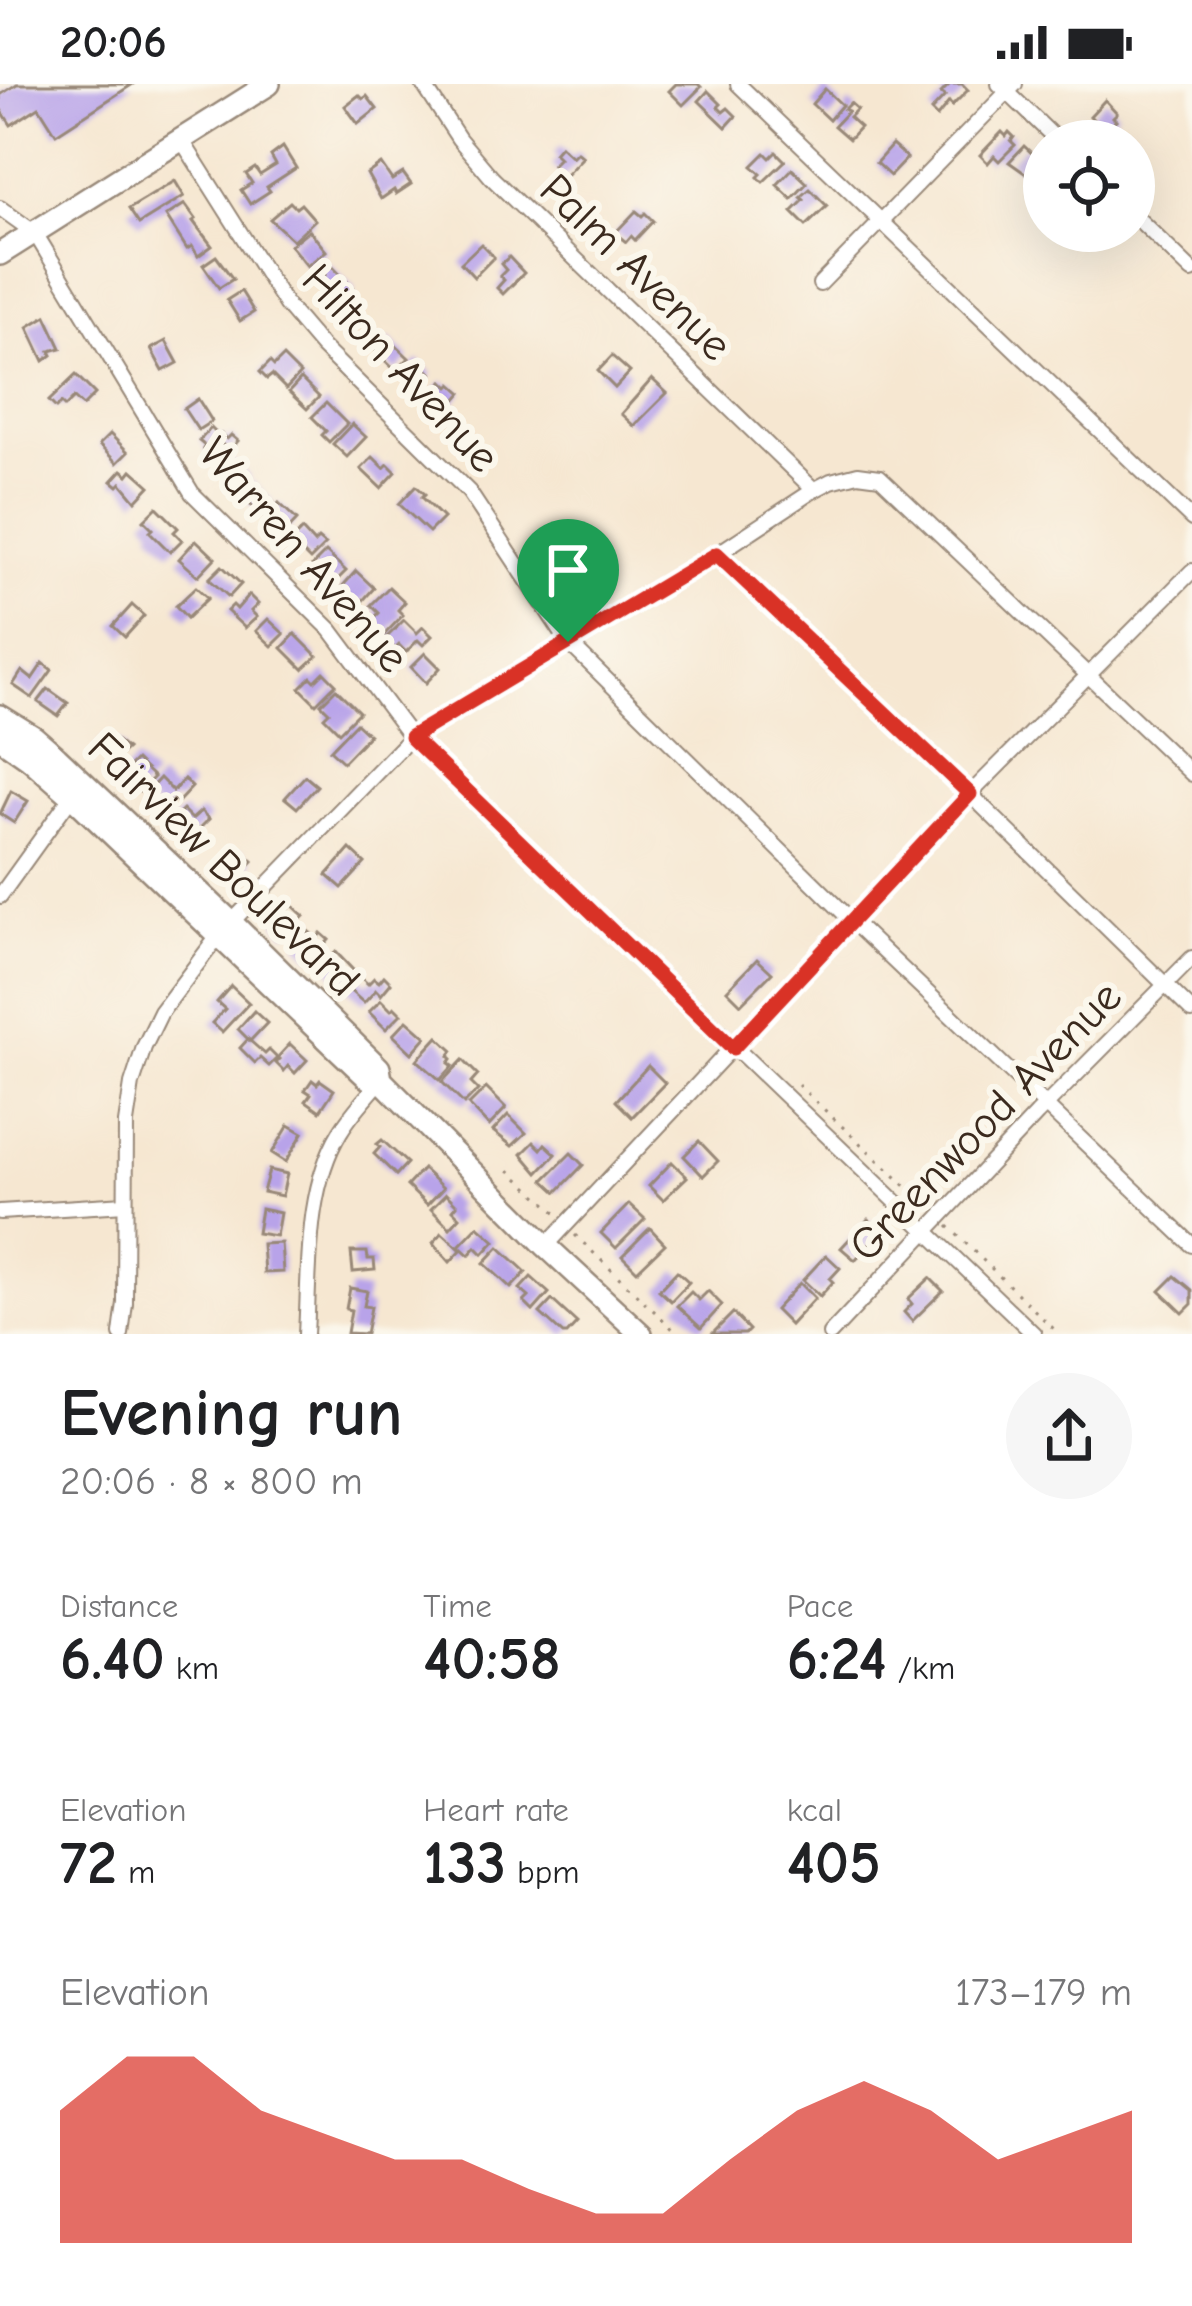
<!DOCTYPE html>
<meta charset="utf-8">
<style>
body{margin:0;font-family:"Comic Neue",sans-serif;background:#f6f6f6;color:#202124;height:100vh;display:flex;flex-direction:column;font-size:45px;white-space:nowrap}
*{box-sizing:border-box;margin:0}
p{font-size:39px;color:#757577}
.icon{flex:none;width:66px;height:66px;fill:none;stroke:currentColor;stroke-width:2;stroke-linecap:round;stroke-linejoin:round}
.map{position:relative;height:1250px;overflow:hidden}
.side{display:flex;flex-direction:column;background:#fff;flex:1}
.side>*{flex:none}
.controls{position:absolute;left:1023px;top:36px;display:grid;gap:24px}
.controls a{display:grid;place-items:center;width:132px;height:132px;border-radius:50%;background:#fff;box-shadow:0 12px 48px #0002;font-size:60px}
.pin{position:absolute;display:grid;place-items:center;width:102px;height:102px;color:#fff;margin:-123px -51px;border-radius:50% 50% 50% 0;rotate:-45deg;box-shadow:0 0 12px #0007}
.pin .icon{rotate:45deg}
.round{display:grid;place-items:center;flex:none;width:126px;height:126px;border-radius:63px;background:#f6f6f6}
.overview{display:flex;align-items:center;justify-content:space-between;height:204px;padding:0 60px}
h1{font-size:66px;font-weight:700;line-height:90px}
.metrics{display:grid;grid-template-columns:repeat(3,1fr);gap:18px;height:204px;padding:12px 60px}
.metrics div{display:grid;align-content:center}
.metrics b{font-size:60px;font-weight:700}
.metrics small{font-size:33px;font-weight:400}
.metrics p{font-size:33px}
.chart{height:336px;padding:24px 60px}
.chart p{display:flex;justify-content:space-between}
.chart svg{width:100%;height:216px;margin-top:12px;fill:#d93025;opacity:.7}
.status{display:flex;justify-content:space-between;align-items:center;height:84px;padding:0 60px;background:#fff;direction:ltr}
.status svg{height:33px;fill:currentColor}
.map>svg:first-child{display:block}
.building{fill:#b8a3e9}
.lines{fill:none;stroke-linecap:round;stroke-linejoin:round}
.street-casing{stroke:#988878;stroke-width:18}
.secondary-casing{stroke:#988878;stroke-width:26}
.primary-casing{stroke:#988878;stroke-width:26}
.path{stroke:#988878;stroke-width:3;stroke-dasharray:3 9;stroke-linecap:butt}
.street{stroke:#fff;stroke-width:14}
.secondary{stroke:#fff;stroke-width:21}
.primary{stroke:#fff;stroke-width:21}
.route-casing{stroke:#fff;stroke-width:24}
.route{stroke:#d93025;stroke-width:15}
.labels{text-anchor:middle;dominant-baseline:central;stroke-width:12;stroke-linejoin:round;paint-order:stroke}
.street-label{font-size:45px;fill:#3b2a1e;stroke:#fbf7ec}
</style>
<div class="status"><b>20:06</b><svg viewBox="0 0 49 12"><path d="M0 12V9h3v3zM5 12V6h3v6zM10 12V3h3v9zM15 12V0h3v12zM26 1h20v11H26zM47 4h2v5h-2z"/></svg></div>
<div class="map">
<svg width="1192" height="1250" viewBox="0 0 1192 1250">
<rect width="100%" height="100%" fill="#fbf7ec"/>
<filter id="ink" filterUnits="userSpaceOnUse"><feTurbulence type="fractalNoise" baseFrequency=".00833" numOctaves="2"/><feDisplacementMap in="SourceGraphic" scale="24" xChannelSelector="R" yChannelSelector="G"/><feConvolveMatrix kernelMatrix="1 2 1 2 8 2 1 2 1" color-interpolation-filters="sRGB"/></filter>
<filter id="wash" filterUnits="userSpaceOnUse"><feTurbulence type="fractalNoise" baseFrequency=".004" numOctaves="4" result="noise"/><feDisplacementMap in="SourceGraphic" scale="48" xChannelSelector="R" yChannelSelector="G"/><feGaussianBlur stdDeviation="2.7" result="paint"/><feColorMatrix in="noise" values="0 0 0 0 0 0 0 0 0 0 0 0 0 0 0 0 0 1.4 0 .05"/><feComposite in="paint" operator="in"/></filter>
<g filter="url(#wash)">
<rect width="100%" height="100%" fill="#f6e7d1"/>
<g id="blocks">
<g class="building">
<path d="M17,0H133L56,50L39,23L11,41L0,24V11Z"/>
<path d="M676,0H698L701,3L683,21L669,7Z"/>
<path d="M950,0H962L968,6L952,22L949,18L937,33L931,27L945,12L941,9Z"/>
<path d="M825,5L842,21L829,36L812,20Z"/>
<path d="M708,7L721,20L718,23L723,28L728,24L736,32L726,43L699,17Z"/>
<path d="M359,11L363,15L367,12L377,25L358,40L345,22Z"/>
<path d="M1105,16L1117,29L1113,33L1116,36L1104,47L1090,32Z"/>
<path d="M850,19L857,25L849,33L860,43L849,55L834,42L848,27L844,25Z"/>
<path d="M1002,48L1006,52L1009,48L1014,53L1011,57L1015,61L999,77L994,72L988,79L980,71Z"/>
<path d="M892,61L907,74L890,92L876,79Z"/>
<path d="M560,62L572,73L577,68L583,73L564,93L552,81L559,74L554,69Z"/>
<path d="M1024,62L1039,76L1026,90L1009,78Z"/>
<path d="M283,63L296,84L267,103L270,107L250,120L241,106L252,99L246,90L255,84L260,91L276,81L271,72Z"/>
<path d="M776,68L785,77L763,98L758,93L761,90L752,82L765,69L770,74Z"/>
<path d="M381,80L392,96L403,89L411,100L396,110L394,106L381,115L367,90Z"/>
<path d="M792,85L807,99L792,115L777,101Z"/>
<path d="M175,97L184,112L139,140L129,125Z"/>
<path d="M810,105L827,122L806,142L792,128L804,116L801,113Z"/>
<path d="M290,118L296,124L301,120L315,136L293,156L270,135Z"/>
<path d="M185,120L196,135L193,137L212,162L198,172L192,162L187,165L166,132Z"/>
<path d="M636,127L642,132L645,129L653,137L635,156L631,152L626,158L615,149Z"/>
<path d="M309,146L326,167L307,182L290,161Z"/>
<path d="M481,160L494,173L474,193L461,179Z"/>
<path d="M216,172L233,195L219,204L203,181Z"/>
<path d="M509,173L524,189L503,210L497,204L504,196L500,192L506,186L501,180Z"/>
<path d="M329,179L355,206L349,212L346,209L338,216L320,196L325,191L321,187Z"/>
<path d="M241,207L254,228L240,237L227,216Z"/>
<path d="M46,232L61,264L50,267L52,271L44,277L28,243Z"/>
<path d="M389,255L409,274L396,287L376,268Z"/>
<path d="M166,257L178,279L163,287L151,265Z"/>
<path d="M612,272L630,288L615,304L598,287Z"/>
<path d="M283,273L300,290L286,305L272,291L267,295L260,288L270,278L274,282Z"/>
<path d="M418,276L432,290L415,306L402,292Z"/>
<path d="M76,291L95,310L83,322L74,314L65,323L61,319L56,324L49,317Z"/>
<path d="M301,295L319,313L307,325L289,308Z"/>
<path d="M652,295L667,309L634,342L621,330Z"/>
<path d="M443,297L449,303L452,300L462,309L443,331L434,323L438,318L430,311Z"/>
<path d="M198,315L212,337L198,346L184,325Z"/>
<path d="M326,319L347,340L329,358L322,351L326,347L312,333Z"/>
<path d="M352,340L366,353L347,373L333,360Z"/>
<path d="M211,344L219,352L221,350L227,355L231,351L238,357L229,367L223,361L211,373L203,365L205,362L199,357Z"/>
<path d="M110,350L128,368L117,379L99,361Z"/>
<path d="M228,372L250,393L237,406L216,385Z"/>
<path d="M373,373L384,384L388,380L396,388L381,404L361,385Z"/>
<path d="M122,386L128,391L132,386L150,402L136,417L121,399L118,402L112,397Z"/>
<path d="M252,397L273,417L261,430L239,409Z"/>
<path d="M416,402L425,410L422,413L443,434L429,448L399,420Z"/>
<path d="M279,419L297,436L284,450L265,434Z"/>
<path d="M157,423L178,444L174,448L182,456L170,468L150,448L153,445L144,436Z"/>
<path d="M302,446L314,459L318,455L325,461L310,476L291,457Z"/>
<path d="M196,456L215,474L198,492L179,475Z"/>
<path d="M326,468L346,487L332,501L312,482Z"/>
<path d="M222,482L241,500L229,513L209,495Z"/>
<path d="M356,487L374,504L358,522L340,505Z"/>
<path d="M196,503L208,514L187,534L176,522Z"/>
<path d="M389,503L405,518L398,526L403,531L384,551L370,538L379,529L371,521Z"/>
<path d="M249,511L258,520L251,527L257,533L245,544L227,527L233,521L237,525Z"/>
<path d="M132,521L144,532L125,553L113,542Z"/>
<path d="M268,535L284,550L272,562L256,547Z"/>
<path d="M404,536L417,549L423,543L432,552L423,561L418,556L406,568L399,561L395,565L385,555Z"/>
<path d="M295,550L317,572L303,585L282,564Z"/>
<path d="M425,569L440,584L426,599L411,583Z"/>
<path d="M43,579L52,586L32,614L13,601L22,587L32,595Z"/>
<path d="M324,588L336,600L316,620L300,604L311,593L315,597Z"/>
<path d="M48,605L68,619L58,632L38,618Z"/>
<path d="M336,605L359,628L339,648L324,633L329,628L321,620Z"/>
<path d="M356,639L369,651L343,678L330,666Z"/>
<path d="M108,650L127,665L112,679L96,662Z"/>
<path d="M136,676L154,693L140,707L123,689Z"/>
<path d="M305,692L317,702L297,724L285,714Z"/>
<path d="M160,694L173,707L184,695L192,703L178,718L174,715L162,728L144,711Z"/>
<path d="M11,707L28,717L14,739L0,730Z"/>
<path d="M183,726L192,735L201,727L209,735L189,755L171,738Z"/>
<path d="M240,765L253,777L236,795L223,784Z"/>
<path d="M350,765L365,779L342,804L327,791Z"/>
<path d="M292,821L304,832L286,850L275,838Z"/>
<path d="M308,847L317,854L321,849L329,856L313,874L297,860Z"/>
<path d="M336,868L353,886L341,898L324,880Z"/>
<path d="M757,875L772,889L741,920L727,906Z"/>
<path d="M357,890L368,900L374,894L379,898L384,892L391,899L381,911L376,906L364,919L346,903Z"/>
<path d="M231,902L249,919L222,948L212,939L225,925L217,918Z"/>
<path d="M381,916L391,926L394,923L401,930L386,945L369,928Z"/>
<path d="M254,927L267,939L250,957L238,945Z"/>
<path d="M407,936L426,953L412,969L393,951Z"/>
<path d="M438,953L453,967L449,972L452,975L449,979L453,982L440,996L417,976Z"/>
<path d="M248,955L265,970L269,966L277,974L269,982L260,974L255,979L240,964Z"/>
<path d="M290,960L307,976L295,989L288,982L284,987L276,979L280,975L278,973Z"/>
<path d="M463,976L478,991L471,999L478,1006L464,1020L442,998Z"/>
<path d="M648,982L665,999L632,1033L616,1017Z"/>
<path d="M312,996L317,1000L320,996L334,1006L320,1027L306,1017L311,1010L305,1006Z"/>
<path d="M486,1004L506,1024L489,1042L469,1021Z"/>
<path d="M508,1031L526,1049L512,1062L493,1047Z"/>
<path d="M289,1041L303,1049L286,1078L272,1069Z"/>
<path d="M382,1056L407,1079L396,1091L374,1070L380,1063L377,1060Z"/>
<path d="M699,1057L718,1077L703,1092L684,1072Z"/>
<path d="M534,1058L541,1065L545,1060L556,1070L538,1089L522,1070Z"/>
<path d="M571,1069L583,1081L557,1108L544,1096Z"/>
<path d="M672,1078L687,1093L663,1116L649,1102Z"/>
<path d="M423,1085L443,1104L427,1121L407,1102Z"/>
<path d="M269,1086L287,1090L282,1112L263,1108Z"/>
<path d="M446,1110L457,1121L453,1126L460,1133L450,1144L431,1125Z"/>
<path d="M629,1120L645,1135L616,1164L601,1149Z"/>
<path d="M261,1125L280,1129L276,1152L257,1149Z"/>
<path d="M868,1135L881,1147L855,1176L841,1164Z"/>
<path d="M478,1142L495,1157L483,1170L476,1163L469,1171L459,1162Z"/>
<path d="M650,1144L665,1160L637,1187L622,1172Z"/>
<path d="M442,1149L461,1166L450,1178L433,1159Z"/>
<path d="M281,1159L283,1188L264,1189L262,1160Z"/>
<path d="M499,1163L526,1188L511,1204L484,1179Z"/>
<path d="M351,1168H367L368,1175H374L375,1186L353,1188Z"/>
<path d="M826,1171L840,1184L830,1195L833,1198L820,1212L803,1196Z"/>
<path d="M677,1187L689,1198L671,1217L659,1206Z"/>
<path d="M1175,1192L1192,1206V1220L1183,1229L1160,1207Z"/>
<path d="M531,1193L549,1209L533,1227L524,1218L529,1213L520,1205Z"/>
<path d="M930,1194L943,1207L912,1237L904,1228L912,1220L908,1215Z"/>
<path d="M800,1199L815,1214L790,1241L775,1226Z"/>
<path d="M350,1204L367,1207L364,1222L371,1223L366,1250L347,1249L351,1226L346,1225Z"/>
<path d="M708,1207L722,1221L701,1244L677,1222L691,1208L699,1216Z"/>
<path d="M552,1216L577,1239L567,1250H563L540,1229Z"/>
<path d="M733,1229L749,1246L745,1250H712Z"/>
</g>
</g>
</g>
<g filter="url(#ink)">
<use href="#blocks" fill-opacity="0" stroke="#988878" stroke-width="3"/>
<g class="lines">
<defs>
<g id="street">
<path d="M423,0L459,55L492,94L814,406"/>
<path d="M738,0L1192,435"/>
<path d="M999,0L1058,57"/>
<path d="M181,55L286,221L321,262L469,408L568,558L852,837L1192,1161"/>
<path d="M0,124L35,149L192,409L331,546L411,653L1034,1250"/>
<path d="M1134,131L1192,187"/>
<path d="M820,200L1015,0"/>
<path d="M717,470L970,710L1192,927"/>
<path d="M0,812L74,709"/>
<path d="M0,1128L125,1120"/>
<path d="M546,1162L970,710L1192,487"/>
<path d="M121,1250L125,1219L126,1039L132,1000L144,963L161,928L219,851L411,653L717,470L814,406L831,397L858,390L880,393L1192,690"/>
<path d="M306,1250C310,1185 305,1106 340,1048C351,1029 367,1013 381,996"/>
<path d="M830,1250L1037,1030L1192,874"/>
</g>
<g id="secondary">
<path d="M0,632L34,653L57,673L231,838L379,984L381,996L546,1162L641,1250"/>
<path d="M0,654L30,675L72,712L368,994L381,996"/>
</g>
<path id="primary" d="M0,170L269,0"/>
</defs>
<use href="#street" class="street-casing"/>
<use href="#secondary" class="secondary-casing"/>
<use href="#primary" class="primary-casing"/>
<g class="path">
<path d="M798,1001L928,1123"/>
<path d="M509,1086L558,1130"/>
<path d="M948,1142L1059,1250"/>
<path d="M575,1151L678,1250"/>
</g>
<use href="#street" class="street"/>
<use href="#secondary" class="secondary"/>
<use href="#primary" class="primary"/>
</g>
</g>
<g class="lines" filter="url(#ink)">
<defs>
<path id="route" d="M717,470L970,710L733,964L411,653Z"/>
</defs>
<use href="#route" class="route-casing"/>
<use href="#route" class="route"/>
</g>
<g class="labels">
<g class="street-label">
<text transform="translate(636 183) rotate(44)">Palm Avenue</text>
<text transform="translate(401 284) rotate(47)">Hilton Avenue</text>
<text transform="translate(304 471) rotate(49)">Warren Avenue</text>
<text transform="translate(224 780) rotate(44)">Fairview Boulevard</text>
<text transform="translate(985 1037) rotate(-46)">Greenwood Avenue</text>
</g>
</g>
</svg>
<div class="controls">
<a><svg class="icon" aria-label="locate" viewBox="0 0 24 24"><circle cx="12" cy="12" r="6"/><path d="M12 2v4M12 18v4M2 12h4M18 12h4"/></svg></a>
</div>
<div class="pin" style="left:568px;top:558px;background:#1e9e55"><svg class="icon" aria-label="arrive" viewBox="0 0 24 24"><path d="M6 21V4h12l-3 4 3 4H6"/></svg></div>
</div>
<section class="side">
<div class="overview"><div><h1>Evening run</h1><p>20:06 · 8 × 800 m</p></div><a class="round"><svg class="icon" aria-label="share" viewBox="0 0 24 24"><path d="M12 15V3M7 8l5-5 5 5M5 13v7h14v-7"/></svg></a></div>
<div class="metrics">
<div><p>Distance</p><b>6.40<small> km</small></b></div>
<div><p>Time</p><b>40:58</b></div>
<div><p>Pace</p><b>6:24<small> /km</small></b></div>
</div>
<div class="metrics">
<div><p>Elevation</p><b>72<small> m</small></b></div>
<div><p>Heart rate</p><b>133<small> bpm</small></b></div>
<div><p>kcal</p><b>405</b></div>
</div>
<div class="chart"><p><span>Elevation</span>173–179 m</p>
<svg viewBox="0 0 160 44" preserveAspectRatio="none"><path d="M0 44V17L10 6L20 6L30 17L40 22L50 27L60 27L70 33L80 38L90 38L100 27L110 17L120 11L130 17L140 27L150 22L160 17V44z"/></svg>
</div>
</section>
